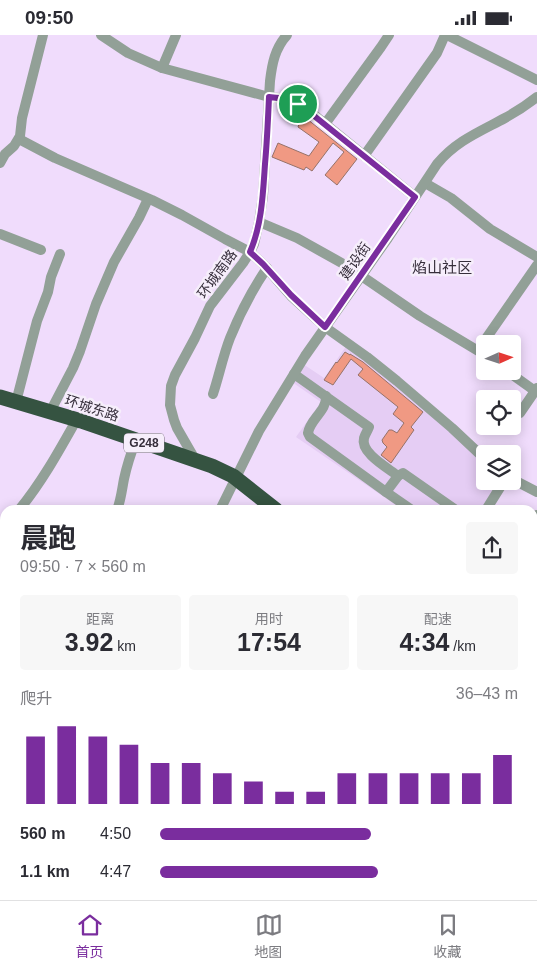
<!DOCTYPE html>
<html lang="zh">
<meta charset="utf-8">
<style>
body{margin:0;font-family:Helvetica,"Noto Sans SC",sans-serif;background:#f7f7f7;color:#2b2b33;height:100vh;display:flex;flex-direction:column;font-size:19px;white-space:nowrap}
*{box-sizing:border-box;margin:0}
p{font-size:16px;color:#7c7c81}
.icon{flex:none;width:28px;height:28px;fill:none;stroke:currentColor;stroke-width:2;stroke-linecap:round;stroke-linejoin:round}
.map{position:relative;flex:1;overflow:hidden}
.panel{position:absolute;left:0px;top:470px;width:538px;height:395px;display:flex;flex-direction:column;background:#fff;border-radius:15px 15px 0 0;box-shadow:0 2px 12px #0003}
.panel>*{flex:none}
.needle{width:32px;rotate:87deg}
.tools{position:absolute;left:476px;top:300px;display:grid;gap:10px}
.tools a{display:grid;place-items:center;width:45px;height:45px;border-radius:5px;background:#fff;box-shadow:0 2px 12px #0003;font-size:25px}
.pin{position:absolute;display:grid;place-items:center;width:42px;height:42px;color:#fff;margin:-21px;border:2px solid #fff;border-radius:50%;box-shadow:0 1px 5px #0007}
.round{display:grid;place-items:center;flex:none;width:52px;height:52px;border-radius:5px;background:#f7f7f7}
.head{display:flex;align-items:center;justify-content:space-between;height:85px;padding:0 20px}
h1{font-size:28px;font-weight:700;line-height:38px}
.stats{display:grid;grid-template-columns:repeat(3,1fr);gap:8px;height:85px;padding:5px 20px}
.stats div{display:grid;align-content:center;border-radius:5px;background:#f7f7f7;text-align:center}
.stats b{font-size:25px;font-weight:700}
.stats small{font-size:14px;font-weight:400}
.stats p{font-size:14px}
.chart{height:140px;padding:10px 20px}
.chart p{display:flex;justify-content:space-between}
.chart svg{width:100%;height:90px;margin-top:5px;stroke:#7a2d9e;stroke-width:6}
ul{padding:0 20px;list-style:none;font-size:16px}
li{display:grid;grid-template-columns:80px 60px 1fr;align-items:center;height:38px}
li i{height:12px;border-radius:6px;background:#7a2d9e}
.status{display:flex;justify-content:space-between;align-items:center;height:35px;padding:0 25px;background:#fff;direction:ltr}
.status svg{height:14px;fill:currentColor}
.tabs{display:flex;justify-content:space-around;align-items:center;height:70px;border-top:1px solid #e1e1e2;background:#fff;font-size:14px;color:#7c7c81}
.tabs a{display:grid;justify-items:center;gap:2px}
.tabs .active{color:#7a2d9e}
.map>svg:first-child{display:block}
.built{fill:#e5cdf4}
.building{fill:#f09983;stroke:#967269}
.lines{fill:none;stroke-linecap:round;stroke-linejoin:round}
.path{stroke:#a697b0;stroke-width:1;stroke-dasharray:4 4;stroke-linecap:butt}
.minor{stroke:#92a097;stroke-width:10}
.highway{stroke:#355341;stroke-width:15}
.route-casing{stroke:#fff;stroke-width:10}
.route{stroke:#7a2d9e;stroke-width:6}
.labels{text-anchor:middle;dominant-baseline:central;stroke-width:5;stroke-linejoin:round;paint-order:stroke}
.shield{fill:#f6eefb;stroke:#706875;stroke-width:1}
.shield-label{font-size:12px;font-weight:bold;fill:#362e3b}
.street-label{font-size:14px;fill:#362e3b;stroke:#f6eefb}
.neighbourhood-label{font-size:15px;fill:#362e3b;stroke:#f6eefb}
</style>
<div class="status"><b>09:50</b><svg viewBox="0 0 49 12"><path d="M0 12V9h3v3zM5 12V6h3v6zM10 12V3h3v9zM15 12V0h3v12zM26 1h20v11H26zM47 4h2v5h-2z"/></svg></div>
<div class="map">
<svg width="537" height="865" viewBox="0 0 537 865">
<rect width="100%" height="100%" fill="#f0dcfc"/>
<path class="built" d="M347,310L485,426V446H503L484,475H403L296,402L321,367L292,347L303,329L324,343Z"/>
<g class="building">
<path d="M302,80L357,124L337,150L325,140L344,117L333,108L312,136L306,132L304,135L272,122L278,108L309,121L319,107L298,92Z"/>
<path d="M345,317L350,320V319L363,327L423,377L411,392L414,395L391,428L381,420L387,412L383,408L382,405L389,395H392L397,398L404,388L393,379L398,372L358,340L363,334L351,324L333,350L324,345L336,327L337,328Z"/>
</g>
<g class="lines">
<path class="path" d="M532,773L537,775"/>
<g class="minor">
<path d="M101,0L128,18L162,33L269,62L287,64L298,69L309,76L415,162"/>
<path d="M447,0L537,45"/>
<path d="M162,33L176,0"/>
<path d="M325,89L381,12L389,0"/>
<path d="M19,104L55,123L152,165L182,180L225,204L250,217L263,229L291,261L325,292L367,322L397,346L452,393L485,424"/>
<path d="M364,121L437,18L445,0"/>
<path d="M0,128L5,119L14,111L20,101L22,83L43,0"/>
<path d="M425,148L451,163L490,194L537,222"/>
<path d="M259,187L297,203L347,231L420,281L485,320"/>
<path d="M0,199L41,215"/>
<path d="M478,315L537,230"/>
<path d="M507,336L535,356"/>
<path d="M294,339L369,392C368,395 365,399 364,403C360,418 388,433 398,441"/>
<path d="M213,359C219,341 223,321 230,303C240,278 252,255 267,233"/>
<path d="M326,361C327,376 310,384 308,398L310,402L386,457L398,441L403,438L456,475"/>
<path d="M16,367L37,286L48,257L51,242L60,219"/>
<path d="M50,377L73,333L80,316L96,269L114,227L139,183L148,164"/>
<path d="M520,378L537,353"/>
<path d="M196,426L177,393L174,385L170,370L171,351L175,340L195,303L210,271L243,228L250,217L254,209L259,187L263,161L270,46C272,29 275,13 287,0"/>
<path d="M512,444L537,457"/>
<path d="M386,457L412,475"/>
<path d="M19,475C42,447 59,416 77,384"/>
<path d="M117,475C121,465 122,454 124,444C127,430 131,418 136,405"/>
<path d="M220,475L259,396L305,321L388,203L437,129C456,106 479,97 505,83C516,77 527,70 537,62"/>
<path d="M486,475L504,446"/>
<path d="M0,495L5,490"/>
<path d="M532,501L537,491V480"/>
<path d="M532,652L537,653"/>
<path d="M0,685L5,678"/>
<path d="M0,823L5,824"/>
<path d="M446,860L448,865"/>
<path d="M76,865L78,860"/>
<path d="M197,865L202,860"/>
</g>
<g class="highway">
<path d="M0,362L81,386L212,431L233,441L276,475"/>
<path d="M532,622L537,624"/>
<path d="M533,865L537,862"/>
</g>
</g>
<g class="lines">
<defs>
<path id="route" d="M269,62L287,64L303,72L415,162L325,292L291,260L263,229L250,217C262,189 263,158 265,129C267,107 268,85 269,62Z"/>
</defs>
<use href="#route" class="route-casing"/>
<use href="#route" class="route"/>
</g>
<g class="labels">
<rect class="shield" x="124" y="398.5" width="40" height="19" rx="4"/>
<g class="shield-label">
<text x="144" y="408">G248</text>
</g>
<g class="street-label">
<text transform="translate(355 226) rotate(-55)">建设街</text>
<text transform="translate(217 239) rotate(-54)">环城南路</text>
<text transform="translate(92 373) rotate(18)">环城东路</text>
</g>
<g class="neighbourhood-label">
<text x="442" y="232">焰山社区</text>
</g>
</g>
</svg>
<div class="tools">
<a><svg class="needle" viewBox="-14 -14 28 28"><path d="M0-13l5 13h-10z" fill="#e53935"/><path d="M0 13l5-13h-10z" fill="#7c7c81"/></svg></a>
<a><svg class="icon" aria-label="locate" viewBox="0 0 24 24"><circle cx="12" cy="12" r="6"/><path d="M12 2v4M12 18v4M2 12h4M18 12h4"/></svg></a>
<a><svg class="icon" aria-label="layers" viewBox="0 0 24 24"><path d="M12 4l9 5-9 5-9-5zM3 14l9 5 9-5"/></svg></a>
</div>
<div class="pin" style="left:298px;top:69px;background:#1e9e55"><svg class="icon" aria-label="arrive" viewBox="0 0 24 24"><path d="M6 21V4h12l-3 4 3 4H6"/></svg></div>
<section class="panel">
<div class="head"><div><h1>晨跑</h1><p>09:50 · 7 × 560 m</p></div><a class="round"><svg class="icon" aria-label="share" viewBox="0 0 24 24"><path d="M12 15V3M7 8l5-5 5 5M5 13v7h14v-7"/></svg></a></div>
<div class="stats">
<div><p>距离</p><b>3.92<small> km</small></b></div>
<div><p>用时</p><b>17:54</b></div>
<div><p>配速</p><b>4:34<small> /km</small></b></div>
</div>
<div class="chart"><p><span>爬升</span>36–43 m</p>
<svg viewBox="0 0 160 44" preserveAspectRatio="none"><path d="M5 44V11M15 44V6M25 44V11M35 44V15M45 44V24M55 44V24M65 44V29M75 44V33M85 44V38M95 44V38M105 44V29M115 44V29M125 44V29M135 44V29M145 44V29M155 44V20"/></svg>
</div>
<ul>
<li><b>560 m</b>4:50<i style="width:59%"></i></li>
<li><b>1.1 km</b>4:47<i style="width:61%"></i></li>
</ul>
</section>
</div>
<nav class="tabs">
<a class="active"><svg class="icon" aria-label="home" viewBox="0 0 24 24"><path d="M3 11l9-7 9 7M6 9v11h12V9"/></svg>首页</a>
<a><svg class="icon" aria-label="map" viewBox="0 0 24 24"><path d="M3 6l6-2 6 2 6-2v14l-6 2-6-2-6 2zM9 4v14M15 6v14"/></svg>地图</a>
<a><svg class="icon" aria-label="saved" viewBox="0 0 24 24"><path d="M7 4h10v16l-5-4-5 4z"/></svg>收藏</a>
</nav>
